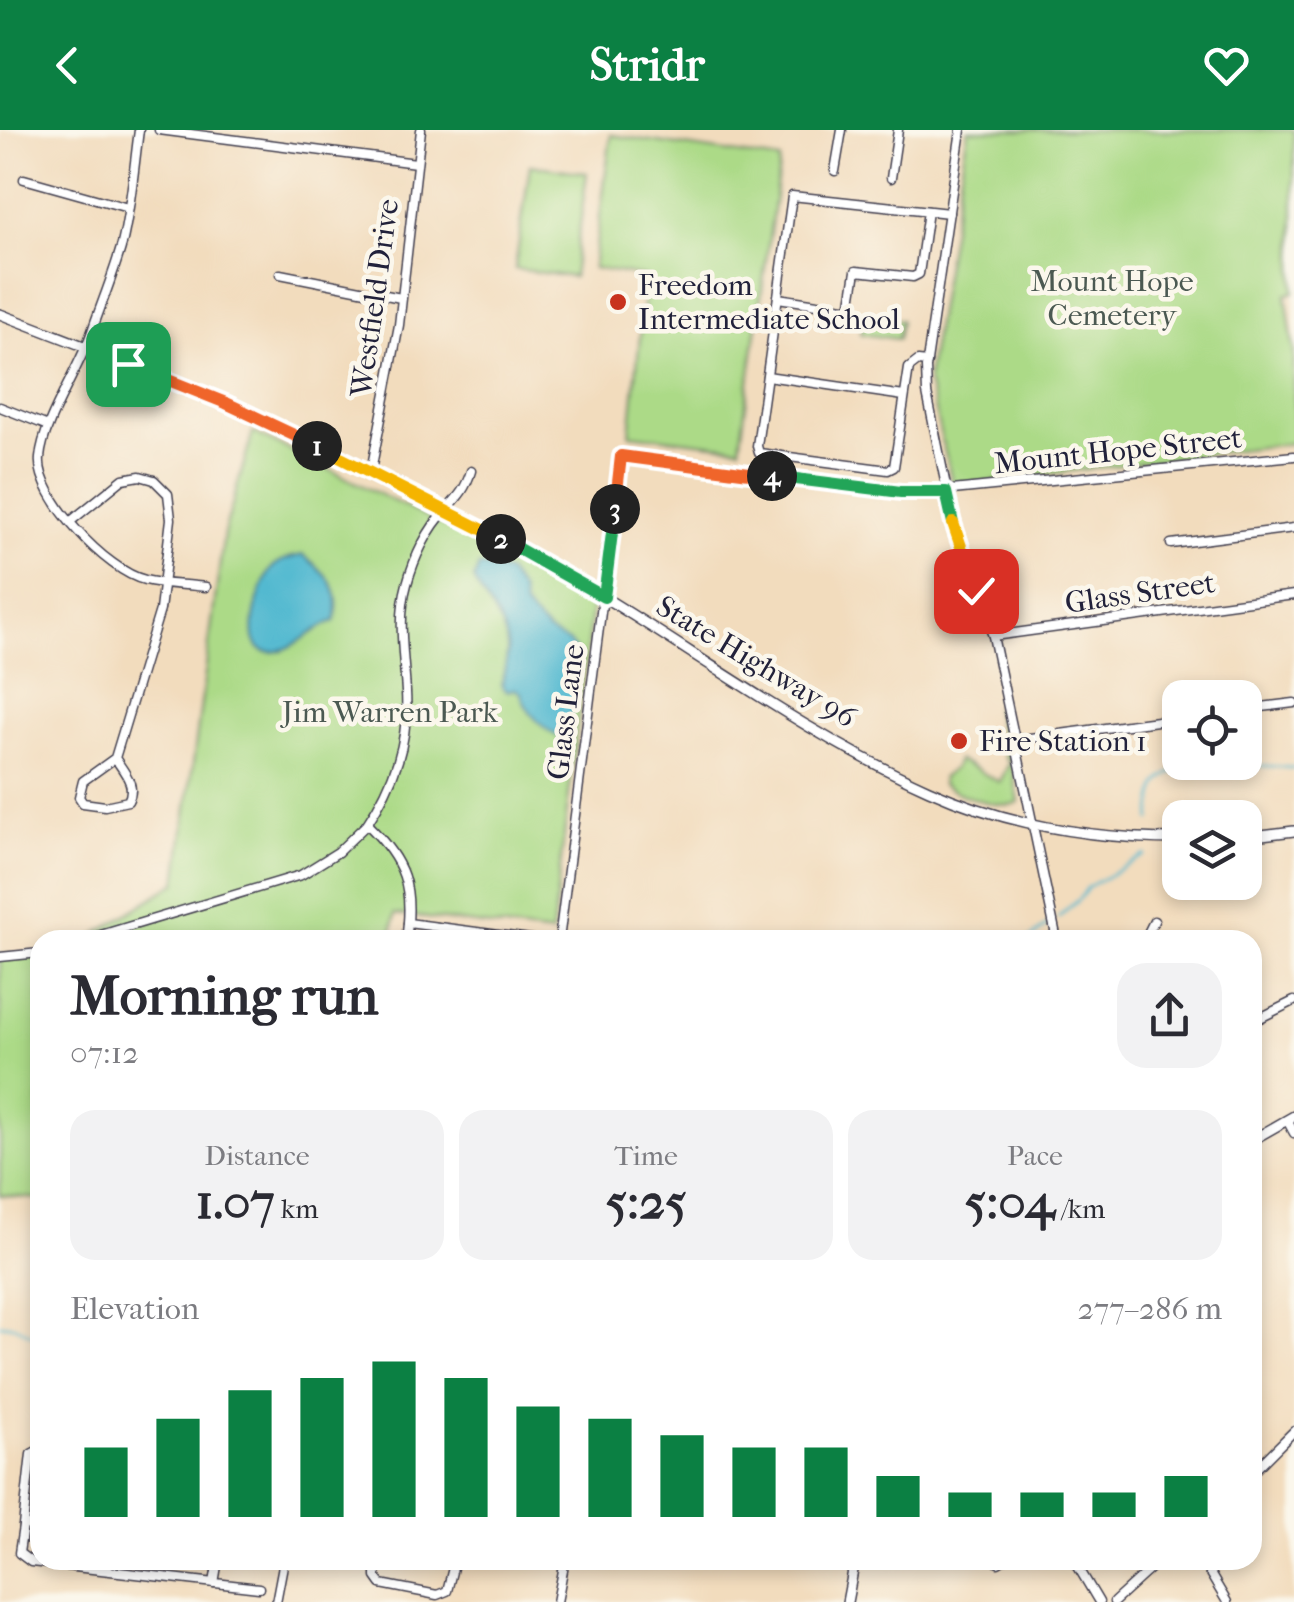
<!DOCTYPE html>
<meta charset="utf-8">
<style>
body{margin:0;font-family:"IM FELL French Canon",serif;background:#f2f2f3;color:#2b2b33;height:100vh;display:flex;flex-direction:column;font-size:38px;white-space:nowrap}
*{box-sizing:border-box;margin:0}
p{font-size:32px;color:#7c7c81}
.icon{flex:none;width:55px;height:55px;fill:none;stroke:currentColor;stroke-width:2;stroke-linecap:round;stroke-linejoin:round}
.map{position:relative;flex:1;overflow:hidden}
.details{position:absolute;left:30px;top:800px;width:1232px;height:640px;display:flex;flex-direction:column;background:#fff;border-radius:30px;box-shadow:0 5px 15px #0003}
.details>*{flex:none}
.controls{position:absolute;left:1162px;top:550px;display:grid;gap:20px}
.controls a{display:grid;place-items:center;width:100px;height:100px;border-radius:20px;background:#fff;box-shadow:0 5px 15px #0003;font-size:50px}
.pin{position:absolute;display:grid;place-items:center;width:85px;height:85px;color:#fff;margin:-42px;border-radius:20px;box-shadow:0 5px 15px #0006}
.km{position:absolute;width:50px;height:50px;margin:-25px;border-radius:50%;background:#222;color:#fff;font-size:28px;line-height:50px;text-align:center}
.round{display:grid;place-items:center;flex:none;width:105px;height:105px;border-radius:30px;background:#f2f2f3}
.headline{display:flex;align-items:center;justify-content:space-between;height:170px;padding:0 40px}
h1{font-size:55px;font-weight:800;line-height:75px}
.figures{display:grid;grid-template-columns:repeat(3,1fr);gap:15px;height:170px;padding:10px 40px}
.figures div{display:grid;align-content:center;border-radius:25px;background:#f2f2f3;text-align:center}
.figures b{font-size:50px;font-weight:800}
.figures small{font-size:28px;font-weight:400}
.figures p{font-size:28px}
.chart{height:280px;padding:20px 40px}
.chart p{display:flex;justify-content:space-between}
.chart svg{width:100%;height:180px;margin-top:10px;stroke:#0b8043;stroke-width:6}
header{display:flex;justify-content:space-between;align-items:center;height:130px;padding:0 40px;background:#0b8043;color:#fff;font-size:45px;font-weight:800}
.map>svg:first-child{display:block}
.green{fill:#acda87;stroke:#677e61;stroke-width:2.5}
.water{fill:#52b9d0;stroke:#3a6e86;stroke-width:2.5}
.lines{fill:none;stroke-linecap:round;stroke-linejoin:round}
.stream{stroke:#52b9d0;stroke-width:2.5}
.minor-casing{stroke:#413e4e;stroke-width:11}
.major-casing{stroke:#413e4e;stroke-width:12}
.minor{stroke:#fff;stroke-width:8}
.major{stroke:#fff;stroke-width:9}
.split-1-casing{stroke:#fff;stroke-width:20}
.split-2-casing{stroke:#fff;stroke-width:20}
.split-3-casing{stroke:#fff;stroke-width:20}
.split-4-casing{stroke:#fff;stroke-width:20}
.split-5-casing{stroke:#fff;stroke-width:20}
.split-6-casing{stroke:#fff;stroke-width:20}
.split-1{stroke:#f0652b;stroke-width:12}
.split-2{stroke:#f5b400;stroke-width:12}
.split-3{stroke:#22a559;stroke-width:12}
.split-4{stroke:#f0652b;stroke-width:12}
.split-5{stroke:#22a559;stroke-width:12}
.split-6{stroke:#f5b400;stroke-width:12}
.poi-dot{fill:#c8321e;stroke:#fbf7ec;stroke-width:4}
.labels{text-anchor:middle;dominant-baseline:central;stroke-width:9;stroke-linejoin:round;paint-order:stroke}
.park-label{font-size:30px;fill:#4b5952;stroke:#fbf7ec}
.poi-label{font-size:30px;fill:#22223b;stroke:#fbf7ec;text-anchor:start}
.street-label{font-size:30px;fill:#22223b;stroke:#fbf7ec}
</style>
<header><svg class="icon" aria-label="back" viewBox="0 0 24 24"><path d="M15 5l-7 7 7 7"/></svg>Stridr<svg class="icon" aria-label="heart" viewBox="0 0 24 24"><path d="M12 20l-8-8c-3-5 5-10 8-4 3-6 11-1 8 4z"/></svg></header>
<div class="map">
<svg width="1294" height="1472" viewBox="0 0 1294 1472">
<rect width="100%" height="100%" fill="#fbf7ec"/>
<filter id="ink" filterUnits="userSpaceOnUse"><feTurbulence type="fractalNoise" baseFrequency=".01" numOctaves="2"/><feDisplacementMap in="SourceGraphic" scale="20" xChannelSelector="R" yChannelSelector="G"/><feConvolveMatrix kernelMatrix="1 2 1 2 8 2 1 2 1" color-interpolation-filters="sRGB"/></filter>
<filter id="wash" filterUnits="userSpaceOnUse"><feTurbulence type="fractalNoise" baseFrequency=".0048" numOctaves="4" result="noise"/><feDisplacementMap in="SourceGraphic" scale="40" xChannelSelector="R" yChannelSelector="G"/><feGaussianBlur stdDeviation="2.25" result="paint"/><feColorMatrix in="noise" values="0 0 0 0 0 0 0 0 0 0 0 0 0 0 0 0 0 1.4 0 .05"/><feComposite in="paint" operator="in"/></filter>
<g filter="url(#wash)">
<rect width="100%" height="100%" fill="#f2dcbd"/>
<g class="green">
<path d="M968,0H1294V162L1286,165L1294,224V313L953,356L927,248Z"/>
<path d="M611,5L780,30L740,317L630,304L646,147L593,138Z"/>
<path d="M530,35L587,43L573,147L515,139Z"/>
<path d="M864,186L901,190L898,209L861,204Z"/>
<path d="M253,302L593,469L552,804L395,784L391,810H87L177,752L224,403Z"/>
<path d="M1001,577L1019,672C1002,681 958,665 942,654V648L954,638L957,630C974,636 986,646 1000,652L1010,631L1005,629L995,578Z"/>
<path d="M0,825L40,827V1069L0,1065Z"/>
</g>
<g class="water">
<path d="M303,425C328,444 343,459 335,491C312,498 295,521 271,522C237,525 260,449 274,436C283,429 292,427 303,425Z"/>
<path d="M479,436L507,442L521,461L524,477L549,502L568,512L580,525L568,604L562,608C545,601 525,582 521,563L515,559L507,561L502,557C502,544 509,528 507,515C505,489 481,471 474,448Z"/>
</g>
<g class="lines">
<g class="stream">
<path d="M1151,690C1153,678 1153,661 1160,652C1178,627 1265,636 1294,638"/>
<path d="M1058,788L1081,767L1088,757L1145,725"/>
<path d="M1029,810L1051,792"/>
<path d="M0,1194L16,1196L40,1209"/>
</g>
</g>
</g>
<g filter="url(#ink)">
<g class="lines">
<defs>
<g id="minor">
<path d="M139,0C134,37 131,77 122,114C114,143 102,172 92,201C79,240 43,291 40,328C36,367 108,442 145,450C164,455 186,454 206,457"/>
<path d="M159,0L416,33"/>
<path d="M961,0L926,238L927,263L958,415L993,506L1057,810"/>
<path d="M835,41L842,0"/>
<path d="M891,48L898,0"/>
<path d="M24,49L128,78"/>
<path d="M280,144L401,168"/>
<path d="M778,168L850,179L856,141L913,147L919,144L928,81"/>
<path d="M927,232L918,231L909,238L894,337L888,340L759,323L757,316L792,66L949,83"/>
<path d="M767,246L904,266"/>
<path d="M0,277L48,296"/>
<path d="M371,341L399,195L421,0"/>
<path d="M71,391L123,349L140,346L154,350L168,364L171,389L160,480L115,628L83,651L79,667L83,673L105,676L128,671C137,655 124,642 115,628"/>
<path d="M1171,414L1294,398"/>
<path d="M993,506L1294,465"/>
<path d="M1245,579L1294,573"/>
<path d="M1015,610L1180,588"/>
<path d="M408,793L538,810"/>
<path d="M84,810L301,745L338,722L367,694"/>
<path d="M406,810C414,757 405,731 367,694C394,653 409,612 406,562C404,527 397,489 407,454C414,428 428,398 447,379C459,366 466,358 471,341"/>
<path d="M427,810H448"/>
<path d="M559,810L621,326L922,363L1294,326"/>
<path d="M1138,810L1148,803L1154,791"/>
<path d="M0,827L40,823"/>
<path d="M1252,892L1294,871"/>
<path d="M1287,990L1294,1003"/>
<path d="M1252,1343L1294,1301"/>
<path d="M40,1393L23,1396L19,1423L31,1432L259,1458"/>
<path d="M23,1396L31,1324L40,1319"/>
<path d="M376,1430V1447L381,1454L437,1465L447,1461L455,1430"/>
<path d="M1074,1430L1099,1472"/>
<path d="M1202,1430L1227,1472"/>
<path d="M998,1433L1003,1430"/>
<path d="M214,1453L218,1430"/>
<path d="M276,1472L284,1430"/>
<path d="M557,1472L565,1430"/>
<path d="M1114,1472L1160,1430"/>
</g>
<g id="major">
<path d="M0,184C75,213 151,241 225,273C330,318 431,370 531,425C666,498 788,597 929,660C1007,695 1095,709 1180,709"/>
<path d="M1245,707L1294,701"/>
<path d="M1252,1010L1294,986"/>
<path d="M847,1472L855,1430"/>
</g>
</defs>
<use href="#minor" class="minor-casing"/>
<use href="#major" class="major-casing"/>
<use href="#minor" class="minor"/>
<use href="#major" class="major"/>
</g>
</g>
<g class="lines" filter="url(#ink)">
<defs>
<path id="split-1" d="M128,234L226,273L317,316"/>
<path id="split-2" d="M317,316L501,409"/>
<path id="split-3" d="M501,409L604,467L615,379"/>
<path id="split-4" d="M615,379L621,326L772,346"/>
<path id="split-5" d="M772,346L901,362H946L953,393"/>
<path id="split-6" d="M953,393L976,461"/>
</defs>
<use href="#split-1" class="split-1-casing"/>
<use href="#split-2" class="split-2-casing"/>
<use href="#split-3" class="split-3-casing"/>
<use href="#split-4" class="split-4-casing"/>
<use href="#split-5" class="split-5-casing"/>
<use href="#split-6" class="split-6-casing"/>
<use href="#split-1" class="split-1"/>
<use href="#split-2" class="split-2"/>
<use href="#split-3" class="split-3"/>
<use href="#split-4" class="split-4"/>
<use href="#split-5" class="split-5"/>
<use href="#split-6" class="split-6"/>
</g>
<g class="poi-dot">
<circle cx="618" cy="172" r="10"/>
<circle cx="959" cy="611" r="10"/>
</g>
<g class="labels">
<g class="park-label">
<text x="1112" y="151">Mount Hope<tspan x="1112" dy="34">Cemetery</tspan></text>
<text x="390" y="582">Jim Warren Park</text>
</g>
<g class="poi-label">
<text x="638" y="155">Freedom<tspan x="638" dy="34">Intermediate School</tspan></text>
<text x="979" y="611">Fire Station 1</text>
</g>
<g class="street-label">
<text transform="translate(375 168) rotate(-82)">Westfield Drive</text>
<text transform="translate(1118 321) rotate(-6)">Mount Hope Street</text>
<text transform="translate(1140 463) rotate(-8)">Glass Street</text>
<text transform="translate(756 532) rotate(31)">State Highway 96</text>
<text transform="translate(566 582) rotate(-83)">Glass Lane</text>
</g>
</g>
</svg>
<div class="controls">
<a><svg class="icon" aria-label="locate" viewBox="0 0 24 24"><circle cx="12" cy="12" r="6"/><path d="M12 2v4M12 18v4M2 12h4M18 12h4"/></svg></a>
<a><svg class="icon" aria-label="layers" viewBox="0 0 24 24"><path d="M12 4l9 5-9 5-9-5zM3 14l9 5 9-5"/></svg></a>
</div>
<div class="pin" style="left:128px;top:234px;background:#1e9e55"><svg class="icon" aria-label="arrive" viewBox="0 0 24 24"><path d="M6 21V4h12l-3 4 3 4H6"/></svg></div>
<div class="pin" style="left:976px;top:461px;background:#d93025"><svg class="icon" aria-label="check" viewBox="0 0 24 24"><path d="M5 12l5 5 9-10"/></svg></div>
<b class="km" style="left:317px;top:316px">1</b>
<b class="km" style="left:501px;top:409px">2</b>
<b class="km" style="left:615px;top:379px">3</b>
<b class="km" style="left:772px;top:346px">4</b>
<section class="details">
<div class="headline"><div><h1>Morning run</h1><p>07:12</p></div><a class="round"><svg class="icon" aria-label="share" viewBox="0 0 24 24"><path d="M12 15V3M7 8l5-5 5 5M5 13v7h14v-7"/></svg></a></div>
<div class="figures">
<div><p>Distance</p><b>1.07<small> km</small></b></div>
<div><p>Time</p><b>5:25</b></div>
<div><p>Pace</p><b>5:04<small> /km</small></b></div>
</div>
<div class="chart"><p><span>Elevation</span>277–286 m</p>
<svg viewBox="0 0 160 44" preserveAspectRatio="none"><path d="M5 44V27M15 44V20M25 44V13M35 44V10M45 44V6M55 44V10M65 44V17M75 44V20M85 44V24M95 44V27M105 44V27M115 44V34M125 44V38M135 44V38M145 44V38M155 44V34"/></svg>
</div>
</section>
</div>
